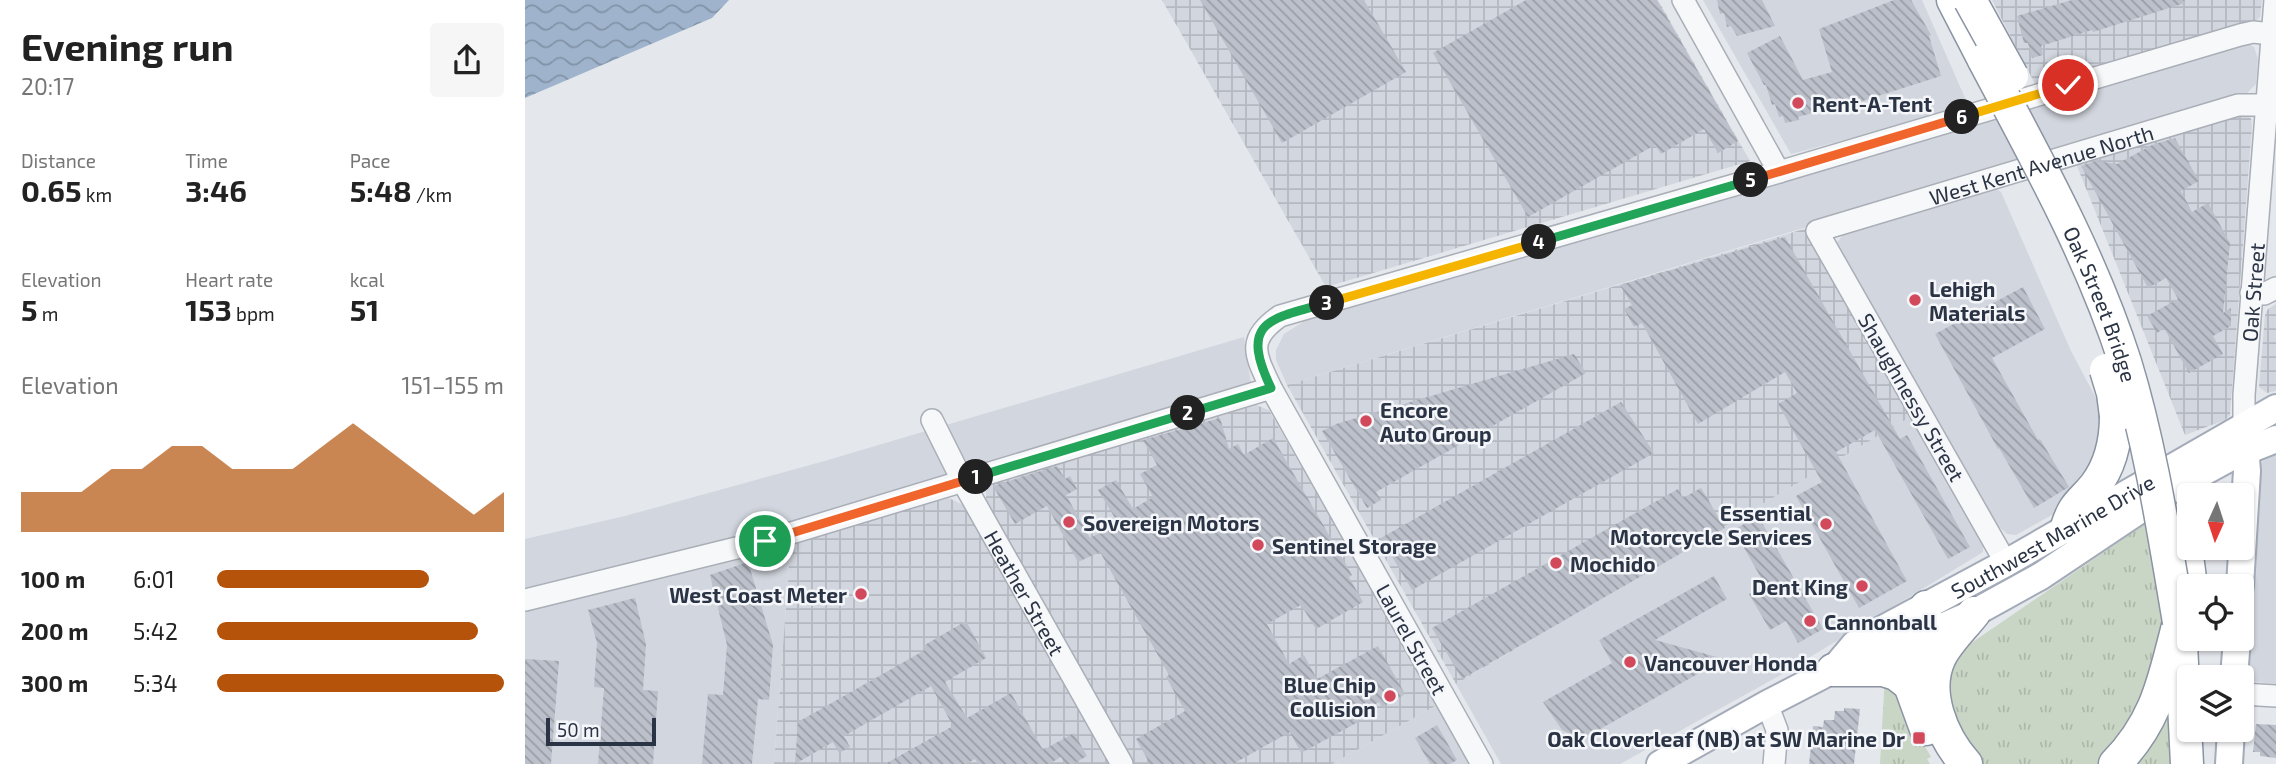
<!DOCTYPE html>
<meta charset="utf-8">
<style>
body{margin:0;font-family:"Exo 2",sans-serif;background:#f6f6f6;color:#222;height:100vh;display:flex;flex-direction:column;font-size:26px;white-space:nowrap}
*{box-sizing:border-box;margin:0}
p{font-size:23px;color:#767676}
.icon{flex:none;width:38px;height:38px;fill:none;stroke:currentColor;stroke-width:2;stroke-linecap:round;stroke-linejoin:round}
.map{position:relative;flex:1;overflow:hidden}
.panel{display:flex;flex-direction:column;background:#fff;width:525px}
.panel>*{flex:none}
.needle{width:46px;rotate:183deg}
.tools{position:absolute;left:1652px;top:483px;display:grid;gap:14px}
.tools a{display:grid;place-items:center;width:77px;height:77px;border-radius:7px;background:#fff;box-shadow:0 2px 5px #0004;font-size:35px}
.scale{position:absolute;left:21px;bottom:18px;width:110px;box-sizing:border-box;padding-left:7px;border:4px solid #2b3445;border-top:0;font-size:19px;line-height:24px;white-space:nowrap;color:#2b3445;-webkit-text-stroke:5px #f4f6f9;paint-order:stroke}
.pin{position:absolute;display:grid;place-items:center;width:60px;height:60px;color:#fff;margin:-30px;border:4px solid #fff;border-radius:50%;box-shadow:0 2px 7px #0007}
.km{position:absolute;width:35px;height:35px;margin:-18px;border-radius:50%;background:#222;color:#fff;font-size:19px;line-height:35px;text-align:center}
.round{display:grid;place-items:center;flex:none;width:74px;height:74px;border-radius:7px;background:#f6f6f6}
.head{display:flex;align-items:center;justify-content:space-between;height:119px;padding:0 21px}
h1{font-size:38px;font-weight:700;line-height:52px}
.figures{display:grid;grid-template-columns:repeat(3,1fr);gap:10px;height:119px;padding:7px 21px}
.figures div{display:grid;align-content:center}
.figures b{font-size:30px;font-weight:700}
.figures small{font-size:19px;font-weight:400}
.figures p{font-size:19px}
.chart{height:196px;padding:14px 21px}
.chart p{display:flex;justify-content:space-between}
.chart svg{width:100%;height:126px;margin-top:7px;fill:#b45309;opacity:.7}
ul{padding:0 21px;list-style:none;font-size:23px}
li{display:grid;grid-template-columns:112px 84px 1fr;align-items:center;height:52px}
li i{height:18px;border-radius:9px;background:#b45309}
main{display:flex;flex:1;min-height:0}
.map>svg:first-child{display:block}
.built{fill:#d2d6de}
.industrial{fill:url(#industrial-grid)}
.grass{fill:url(#grass-tufts)}
.water{fill:url(#water-waves)}
.building{fill:url(#building-back-hatch)}
.lines{fill:none;stroke-linecap:round;stroke-linejoin:round}
.minor-casing{stroke:#a9aeb7;stroke-width:24}
.major-casing{stroke:#a3abb8;stroke-width:30}
.highway-casing{stroke:#8b94a3;stroke-width:35}
.minor{stroke:#f7f8fa;stroke-width:21}
.major{stroke:#fff;stroke-width:26}
.highway{stroke:#fff;stroke-width:32}
.highway-bridge-casing{stroke:#8b94a3;stroke-width:35;stroke-linecap:butt}
.highway-bridge{stroke:#fff;stroke-width:32}
.split-1-casing{stroke:#fff;stroke-width:14}
.split-2-casing{stroke:#fff;stroke-width:14}
.split-3-casing{stroke:#fff;stroke-width:14}
.split-4-casing{stroke:#fff;stroke-width:14}
.split-5-casing{stroke:#fff;stroke-width:14}
.split-6-casing{stroke:#fff;stroke-width:14}
.split-7-casing{stroke:#fff;stroke-width:14}
.split-1{stroke:#f0652b;stroke-width:9}
.split-2{stroke:#22a559;stroke-width:9}
.split-3{stroke:#22a559;stroke-width:9}
.split-4{stroke:#f5b400;stroke-width:9}
.split-5{stroke:#22a559;stroke-width:9}
.split-6{stroke:#f0652b;stroke-width:9}
.split-7{stroke:#f5b400;stroke-width:9}
.poi-dot{fill:#d1495b;stroke:#f4f6f9;stroke-width:2.5}
.labels{text-anchor:middle;dominant-baseline:central;stroke-width:5;stroke-linejoin:round;paint-order:stroke}
.poi-label{font-size:21px;font-weight:bold;fill:#2b3445;stroke:#f4f6f9;text-anchor:start}
.street-label{font-size:21px;fill:#2b3445;stroke:#f4f6f9}
</style>
<main>
<section class="panel">
<div class="head"><div><h1>Evening run</h1><p>20:17</p></div><a class="round"><svg class="icon" aria-label="share" viewBox="0 0 24 24"><path d="M12 15V3M7 8l5-5 5 5M5 13v7h14v-7"/></svg></a></div>
<div class="figures">
<div><p>Distance</p><b>0.65<small> km</small></b></div>
<div><p>Time</p><b>3:46</b></div>
<div><p>Pace</p><b>5:48<small> /km</small></b></div>
</div>
<div class="figures">
<div><p>Elevation</p><b>5<small> m</small></b></div>
<div><p>Heart rate</p><b>153<small> bpm</small></b></div>
<div><p>kcal</p><b>51</b></div>
</div>
<div class="chart"><p><span>Elevation</span>151–155 m</p>
<svg viewBox="0 0 160 44" preserveAspectRatio="none"><path d="M0 44V30L10 30L20 30L30 22L40 22L50 14L60 14L70 22L80 22L90 22L100 14L110 6L120 14L130 22L140 30L150 38L160 30V44z"/></svg>
</div>
<ul>
<li><b>100 m</b>6:01<i style="width:74%"></i></li>
<li><b>200 m</b>5:42<i style="width:91%"></i></li>
<li><b>300 m</b>5:34<i style="width:100%"></i></li>
</ul>
</section>
<div class="map">
<svg width="1751" height="764" viewBox="0 0 1751 764">
<defs>
<pattern id="industrial-grid" width="8" height="8" patternUnits="userSpaceOnUse" patternTransform="scale(1.75)"><rect width="8" height="8" fill="#d2d6de"/><path d="M0 4h8M4 0v8" fill="none" stroke="#b4b8c0"/></pattern>
<pattern id="grass-tufts" width="24" height="20" patternUnits="userSpaceOnUse" patternTransform="scale(1.75)"><rect width="24" height="20" fill="#c9d6c5"/><path d="M3 7l-1-3M5 7V3M7 7l1-3M15 17l-1-3M17 17v-4M19 17l1-3" fill="none" stroke="#adb8ab"/></pattern>
<pattern id="water-waves" width="16" height="10" patternUnits="userSpaceOnUse" patternTransform="scale(1.75)"><rect width="16" height="10" fill="#9fb4cc"/><path d="M0 5q4-4 8 0t8 0" fill="none" stroke="#8293a7"/></pattern>
<pattern id="building-back-hatch" width="6" height="6" patternUnits="userSpaceOnUse" patternTransform="scale(1.75)"><rect width="6" height="6" fill="#bbc0ca"/><path d="M-1 5l2 2M0 0l6 6M5-1l2 2" fill="none" stroke="#989da6"/></pattern>
</defs>
<rect width="100%" height="100%" fill="#e4e7ec"/>
<g class="built">
<path d="M1178,0H1397L1444,107L1266,154Z"/>
<path d="M1722,43L1729,47L1733,59L1731,84L1722,93L762,385L751,360V350L759,334L786,317Z"/>
<path d="M1466,186L1476,192L1546,351L1581,417L1584,443L1536,510L1491,535L1482,534L1464,518L1311,244L1319,233Z"/>
<path d="M719,337L726,384L291,517L0,588V539L100,516L303,460Z"/>
<path d="M1387,416L1458,544V552L1455,554L1252,677L1095,764H976L931,684Z"/>
<path d="M1751,455V684L1722,681L1717,673L1733,467L1738,461Z"/>
<path d="M266,541L249,764H0V608Z"/>
<path d="M912,705L945,764H807Z"/>
</g>
<g class="industrial">
<path d="M637,0H1133L1225,161L801,287Z"/>
<path d="M1467,0H1737L1735,17L1728,23L1512,88Z"/>
<path d="M1716,114L1726,118L1727,126L1705,415L1700,420L1660,435L1552,166Z"/>
<path d="M1282,228L1387,416L931,684L762,385Z"/>
<path d="M1751,304V391L1742,393L1734,387L1740,315L1743,309Z"/>
<path d="M731,405L744,410L912,705L807,764H608L461,502V488L466,483Z"/>
<path d="M424,498L440,506L590,764H249L266,541Z"/>
</g>
<g class="grass">
<path d="M1629,520L1640,601L1634,674L1577,764H1454C1434,726 1405,687 1439,648L1617,526Z"/>
<path d="M1360,675L1406,757L1402,759L1405,764H1355Z"/>
<path d="M1644,694L1656,764H1600Z"/>
</g>
<path class="water" d="M0,0H204L187,18L0,98Z"/>
<g class="building">
<path d="M675,0H839L881,72L757,143Z"/>
<path d="M1001,0H1132L1213,141L1193,153L1179,129L1136,154L1130,145L1003,217L908,53Z"/>
<path d="M1192,0H1237L1250,26L1212,36L1206,26L1202,27L1199,13L1195,14Z"/>
<path d="M1369,0H1386L1406,35L1404,36L1416,76L1331,103V101L1273,117L1274,120L1260,123L1258,116L1254,117L1250,104L1247,105L1241,85H1239L1222,53L1255,36L1278,80L1307,72L1294,29Z"/>
<path d="M1547,0H1659L1660,3L1568,32L1567,30L1516,46L1518,55L1507,58L1503,43H1499L1492,16Z"/>
<path d="M1650,138L1674,181L1656,191L1667,212L1683,203L1705,243L1698,313L1706,308V326L1688,336L1698,354L1664,373L1639,328L1632,333L1622,316L1653,299L1641,278L1623,288L1556,166L1571,161L1592,164L1627,145Z"/>
<path d="M1260,237L1375,439L1382,435L1445,547L1423,559L1350,430L1311,452L1382,581L1334,608L1271,496L1297,482L1253,404L1272,393L1260,372L1173,424L1117,323L1109,327L1099,309L1107,305L1095,285Z"/>
<path d="M1498,287L1520,329L1467,358L1513,440L1515,439L1544,487L1509,508L1474,448L1473,449L1410,334Z"/>
<path d="M1049,354L1061,373L851,492L856,500L842,508L797,431L811,424Z"/>
<path d="M1096,402L1129,453L887,590L856,538Z"/>
<path d="M695,418L704,449L713,444L719,455L748,438L827,575L824,577L838,602L791,629L776,605L742,624L764,664L779,655L792,679L853,646L880,694L857,707L854,702L831,715L835,721L776,753L765,732L708,764H625L611,739L660,711L641,677L644,675L575,552L553,562L522,506L490,524L468,486L532,466L540,479L545,476L552,489L541,495L565,538L593,523L573,490L591,480L608,509L628,497L615,474L632,465L618,440Z"/>
<path d="M1176,488L1200,528L937,679L907,628L1153,489L1158,498Z"/>
<path d="M1233,516L1298,629L1273,643L1261,621L1245,630L1224,594L1240,585L1209,530Z"/>
<path d="M223,562L248,645L244,700L233,699L227,764H177L183,694L198,695L202,645L185,575Z"/>
<path d="M1189,576L1202,599L1130,640L1199,659L1070,732L1060,736L1047,735L1037,730L1018,702L1087,663L1074,640Z"/>
<path d="M110,598L121,644L118,690L133,691L128,764H73L79,688L69,687L72,643L63,610Z"/>
<path d="M441,621L461,658L420,682L442,718L486,693L518,750L549,733L562,756L548,764H540L536,757L524,764H453L450,759L441,764H360L428,726L406,686L319,736L325,747L314,753L308,742L270,764L273,722L400,650L398,646Z"/>
<path d="M0,659L34,661L26,764H0Z"/>
<path d="M1319,708L1335,709L1329,764H1284L1288,726L1298,727L1299,720H1309L1310,711H1319Z"/>
<path d="M1731,724L1751,725V758L1735,756V752H1728Z"/>
<path d="M912,725L932,760L925,764H905L890,738Z"/>
</g>
<g class="lines">
<defs>
<g id="minor">
<path d="M1158,0L1254,172"/>
<path d="M1726,293L1739,294L1751,288"/>
<path id="s1" d="M407,420L438,482L597,764"/>
<path id="s2" d="M1719,425V395L1750,0"/>
<path id="s3" d="M1481,563L1292,231L1713,105H1741"/>
<path d="M0,600L240,541L746,388"/>
<path d="M1717,694L1751,696"/>
<path d="M1242,704L1252,730L1249,764"/>
<path d="M957,764L746,388C730,354 721,340 755,316L1254,172L1715,35L1728,32L1747,34"/>
</g>
<g id="major">
<path d="M1715,586L1722,471L1719,434"/>
<path id="s4" d="M1308,670L1330,644L1481,563L1751,408"/>
<path d="M1709,677L1712,639"/>
<path d="M1135,764L1242,704L1308,670L1343,660L1449,613L1516,576L1640,493L1706,457L1751,439"/>
<path d="M1704,764L1706,730"/>
</g>
<g id="highway">
<path d="M1428,0L1459,60"/>
<path d="M1542,527C1549,504 1556,503 1570,486C1586,465 1591,442 1591,416"/>
<path d="M1659,533L1666,586"/>
<path d="M1656,644L1662,764"/>
<path d="M1308,670H1358L1371,674L1385,685"/>
<path d="M1401,729L1385,685V670L1401,607"/>
<path d="M1441,764C1417,737 1398,692 1415,657C1423,641 1438,627 1449,613"/>
<path d="M1590,764C1633,720 1639,679 1654,622"/>
</g>
</defs>
<use href="#minor" class="minor-casing"/>
<use href="#major" class="major-casing"/>
<use href="#highway" class="highway-casing"/>
<use href="#minor" class="minor"/>
<use href="#major" class="major"/>
<use href="#highway" class="highway"/>
<defs>
<g id="highway-bridge">
<path d="M1445,0L1487,76"/>
<path id="s5" d="M1459,60C1511,158 1566,256 1600,362C1626,447 1639,535 1654,622"/>
<path d="M1581,370L1588,393L1591,416"/>
</g>
</defs>
<use href="#highway-bridge" class="highway-bridge-casing"/>
<use href="#highway-bridge" class="highway-bridge"/>
</g>
<g class="lines">
<defs>
<path id="split-1" d="M240,541L451,477"/>
<path id="split-2" d="M451,477L663,413"/>
<path id="split-3" d="M663,413L746,388C714,321 744,319 802,303"/>
<path id="split-4" d="M802,303L1014,242"/>
<path id="split-5" d="M1014,242L1226,180"/>
<path id="split-6" d="M1226,180L1437,117"/>
<path id="split-7" d="M1437,117L1543,85"/>
</defs>
<use href="#split-1" class="split-1-casing"/>
<use href="#split-2" class="split-2-casing"/>
<use href="#split-3" class="split-3-casing"/>
<use href="#split-4" class="split-4-casing"/>
<use href="#split-5" class="split-5-casing"/>
<use href="#split-6" class="split-6-casing"/>
<use href="#split-7" class="split-7-casing"/>
<use href="#split-1" class="split-1"/>
<use href="#split-2" class="split-2"/>
<use href="#split-3" class="split-3"/>
<use href="#split-4" class="split-4"/>
<use href="#split-5" class="split-5"/>
<use href="#split-6" class="split-6"/>
<use href="#split-7" class="split-7"/>
</g>
<g class="poi-dot">
<circle cx="1273" cy="103" r="7"/>
<circle cx="1390" cy="300" r="7"/>
<circle cx="841" cy="421" r="7"/>
<circle cx="544" cy="522" r="7"/>
<circle cx="1301" cy="524" r="7"/>
<circle cx="733" cy="545" r="7"/>
<circle cx="1031" cy="563" r="7"/>
<circle cx="1337" cy="586" r="7"/>
<circle cx="336" cy="594" r="7"/>
<circle cx="1285" cy="621" r="7"/>
<circle cx="1105" cy="662" r="7"/>
<circle cx="865" cy="696" r="7"/>
<rect x="1387" y="731" width="14" height="14" rx="3.5"/>
</g>
<g class="labels">
<g class="poi-label">
<text x="1287" y="103">Rent-A-Tent</text>
<text x="1404" y="288">Lehigh<tspan x="1404" dy="24">Materials</tspan></text>
<text x="855" y="409">Encore<tspan x="855" dy="24">Auto Group</tspan></text>
<text x="1287" y="512" text-anchor="end">Essential<tspan x="1287" dy="24">Motorcycle Services</tspan></text>
<text x="558" y="522">Sovereign Motors</text>
<text x="747" y="545">Sentinel Storage</text>
<text x="1045" y="563">Mochido</text>
<text x="1323" y="586" text-anchor="end">Dent King</text>
<text x="322" y="594" text-anchor="end">West Coast Meter</text>
<text x="1299" y="621">Cannonball</text>
<text x="1119" y="662">Vancouver Honda</text>
<text x="851" y="684" text-anchor="end">Blue Chip<tspan x="851" dy="24">Collision</tspan></text>
<text x="1380" y="738" text-anchor="end">Oak Cloverleaf (NB) at SW Marine Dr</text>
</g>
<g class="street-label">
<text stroke="none"><textPath href="#s3" startOffset="616">West Kent Avenue North</textPath></text>
<text stroke="none"><textPath href="#s2" startOffset="133">Oak Street</textPath></text>
<text stroke="none"><textPath href="#s5" startOffset="271">Oak Street Bridge</textPath></text>
<text transform="translate(1387 397) rotate(60)">Shaughnessy Street</text>
<text stroke="none"><textPath href="#s4" startOffset="259">Southwest Marine Drive</textPath></text>
<text stroke="none"><textPath href="#s1" startOffset="196">Heather Street</textPath></text>
<text transform="translate(887 639) rotate(61)">Laurel Street</text>
</g>
</g>
</svg>
<div class="tools">
<a><svg class="needle" viewBox="-14 -14 28 28"><path d="M0-13l5 13h-10z" fill="#e53935"/><path d="M0 13l5-13h-10z" fill="#767676"/></svg></a>
<a><svg class="icon" aria-label="locate" viewBox="0 0 24 24"><circle cx="12" cy="12" r="6"/><path d="M12 2v4M12 18v4M2 12h4M18 12h4"/></svg></a>
<a><svg class="icon" aria-label="layers" viewBox="0 0 24 24"><path d="M12 4l9 5-9 5-9-5zM3 14l9 5 9-5"/></svg></a>
</div>
<div class="scale">50 m</div>
<div class="pin" style="left:240px;top:541px;background:#1e9e55"><svg class="icon" aria-label="arrive" viewBox="0 0 24 24"><path d="M6 21V4h12l-3 4 3 4H6"/></svg></div>
<div class="pin" style="left:1543px;top:85px;background:#d93025"><svg class="icon" aria-label="check" viewBox="0 0 24 24"><path d="M5 12l5 5 9-10"/></svg></div>
<b class="km" style="left:451px;top:477px">1</b>
<b class="km" style="left:663px;top:413px">2</b>
<b class="km" style="left:802px;top:303px">3</b>
<b class="km" style="left:1014px;top:242px">4</b>
<b class="km" style="left:1226px;top:180px">5</b>
<b class="km" style="left:1437px;top:117px">6</b>
</div>
</main>
